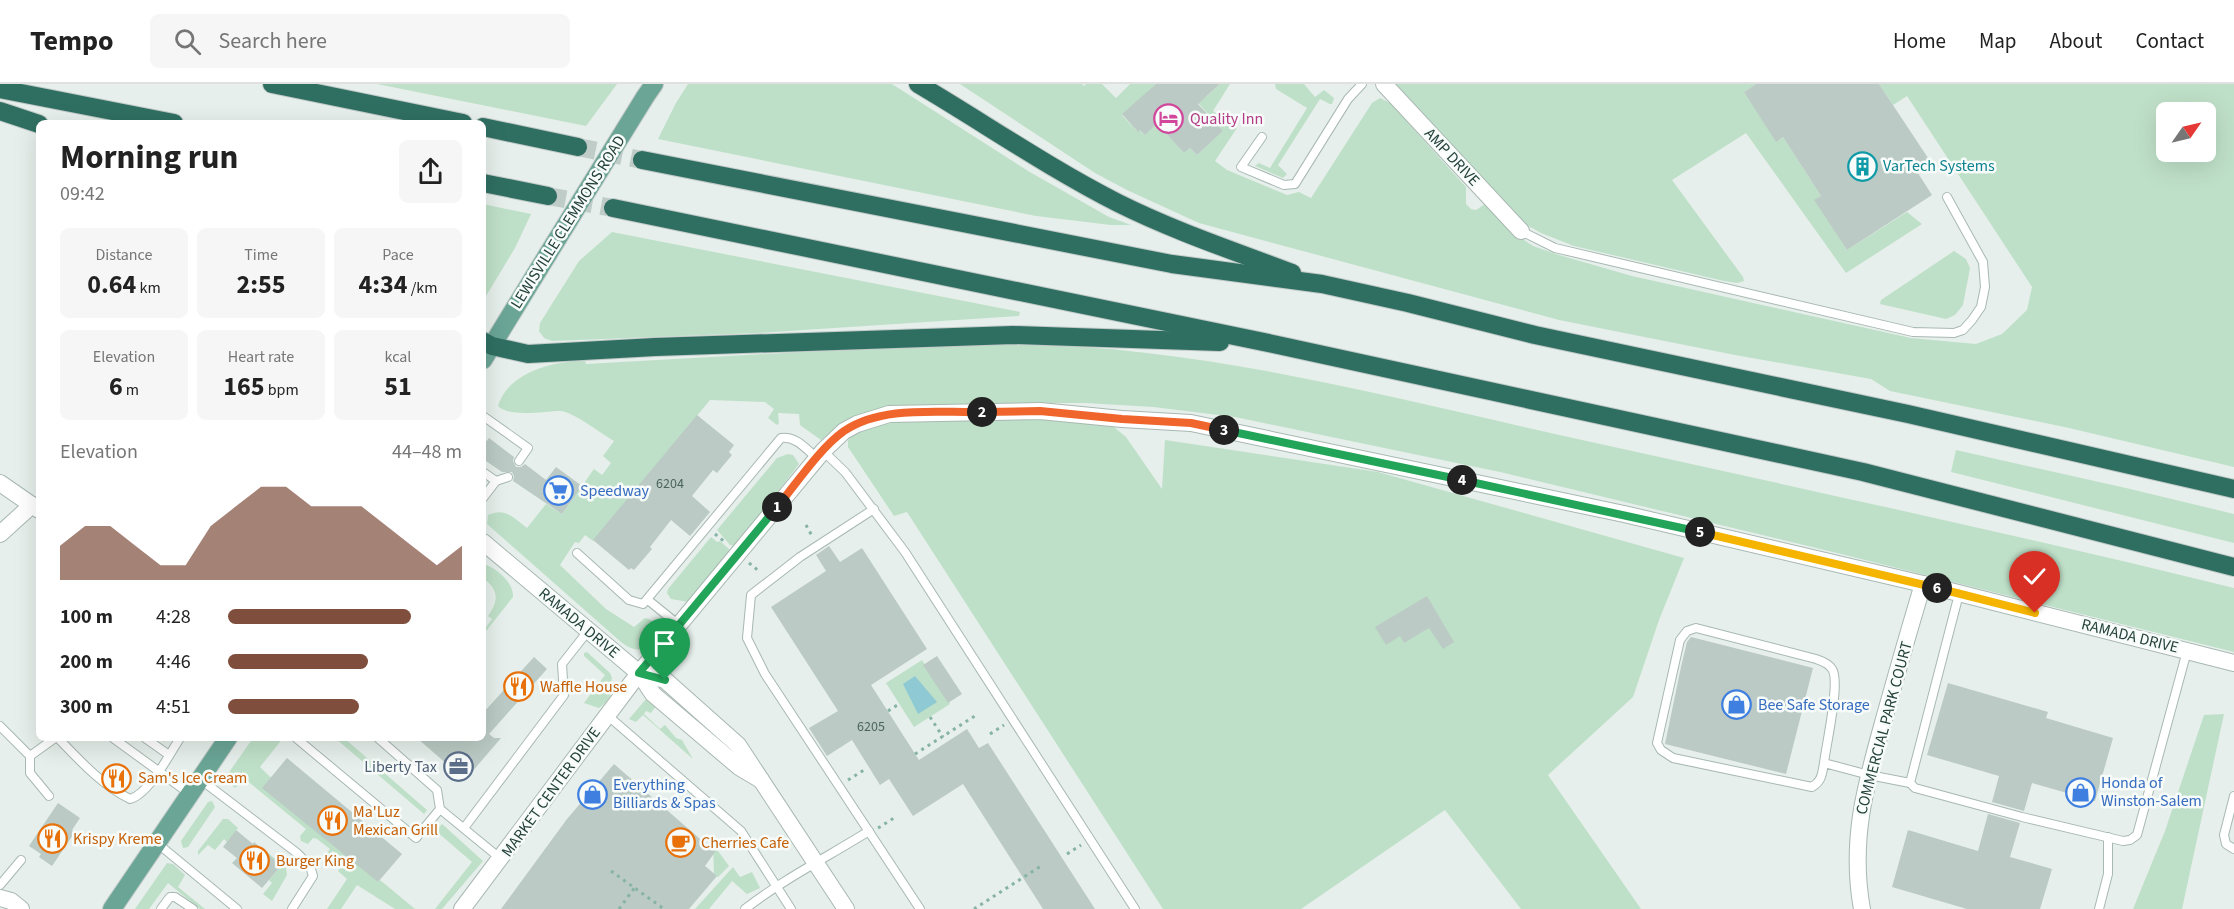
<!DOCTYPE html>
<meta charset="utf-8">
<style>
body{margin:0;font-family:"Source Sans 3",sans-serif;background:#f6f6f6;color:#222;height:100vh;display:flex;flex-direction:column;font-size:22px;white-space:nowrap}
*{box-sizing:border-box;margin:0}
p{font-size:20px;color:#767676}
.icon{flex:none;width:33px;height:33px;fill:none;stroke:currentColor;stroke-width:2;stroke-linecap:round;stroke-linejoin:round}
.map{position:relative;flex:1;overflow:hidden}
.side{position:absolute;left:36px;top:36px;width:450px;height:621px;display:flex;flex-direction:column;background:#fff;border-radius:9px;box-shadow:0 6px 24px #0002}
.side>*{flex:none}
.needle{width:39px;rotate:56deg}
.fabs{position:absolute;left:2156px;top:18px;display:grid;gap:12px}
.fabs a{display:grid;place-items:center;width:60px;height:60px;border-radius:9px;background:#fff;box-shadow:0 6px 24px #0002;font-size:30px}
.pin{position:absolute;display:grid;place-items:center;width:51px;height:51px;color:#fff;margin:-62px -26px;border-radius:50% 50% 50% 0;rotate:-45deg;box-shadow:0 0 6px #0007}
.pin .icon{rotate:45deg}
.km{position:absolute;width:30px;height:30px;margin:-15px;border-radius:50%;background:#222;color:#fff;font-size:16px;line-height:30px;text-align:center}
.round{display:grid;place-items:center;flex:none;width:63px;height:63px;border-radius:9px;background:#f6f6f6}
.summary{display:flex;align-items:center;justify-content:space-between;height:102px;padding:0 24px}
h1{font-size:33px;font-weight:700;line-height:45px}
.stats{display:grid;grid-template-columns:repeat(3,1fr);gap:9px;height:102px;padding:6px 24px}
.stats div{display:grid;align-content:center;border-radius:9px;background:#f6f6f6;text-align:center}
.stats b{font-size:26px;font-weight:700}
.stats small{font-size:16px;font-weight:400}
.stats p{font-size:16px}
.chart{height:168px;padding:12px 24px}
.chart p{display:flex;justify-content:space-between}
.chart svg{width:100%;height:108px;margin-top:6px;fill:#804e3d;opacity:.7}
ul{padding:0 24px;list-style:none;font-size:20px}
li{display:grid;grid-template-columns:96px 72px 1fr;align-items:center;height:45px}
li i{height:15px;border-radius:8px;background:#804e3d}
header{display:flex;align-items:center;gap:36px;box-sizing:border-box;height:84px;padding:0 30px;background:#fff;border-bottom:2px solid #e0e0e0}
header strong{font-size:28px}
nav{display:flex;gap:33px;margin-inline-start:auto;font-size:21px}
.search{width:420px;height:54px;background:#f6f6f6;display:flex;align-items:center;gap:15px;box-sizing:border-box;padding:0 21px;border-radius:9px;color:#767676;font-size:22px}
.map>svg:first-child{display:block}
.green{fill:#bfe0c8;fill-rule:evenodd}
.water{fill:#8ec9d4}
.building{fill:#bbcac4}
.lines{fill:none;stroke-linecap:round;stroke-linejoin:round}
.highway-tunnel{stroke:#bfccc8;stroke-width:18;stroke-dasharray:18 9;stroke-linecap:butt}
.lane-casing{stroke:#a8b8b2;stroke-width:10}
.street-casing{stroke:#a8b8b2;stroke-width:18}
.primary-casing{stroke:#c2cac8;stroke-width:20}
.highway-casing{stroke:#c2cac8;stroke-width:20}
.path{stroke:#86b3a5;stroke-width:3;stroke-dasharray:3 4.5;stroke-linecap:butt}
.lane{stroke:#fff;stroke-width:8}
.street{stroke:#fff;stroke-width:16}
.primary{stroke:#6aa596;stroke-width:18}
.highway{stroke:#2f6f62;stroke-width:18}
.primary-bridge-casing{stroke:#c2cac8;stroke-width:20;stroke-linecap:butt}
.primary-bridge{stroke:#6aa596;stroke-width:18}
.split-1-casing{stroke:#fff;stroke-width:12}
.split-2-casing{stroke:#fff;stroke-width:12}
.split-3-casing{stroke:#fff;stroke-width:12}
.split-4-casing{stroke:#fff;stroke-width:12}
.split-5-casing{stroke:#fff;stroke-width:12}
.split-6-casing{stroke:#fff;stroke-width:12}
.split-7-casing{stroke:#fff;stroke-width:12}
.split-1{stroke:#22a559;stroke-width:8}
.split-2{stroke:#f0652b;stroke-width:8}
.split-3{stroke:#f0652b;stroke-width:8}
.split-4{stroke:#22a559;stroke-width:8}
.split-5{stroke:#22a559;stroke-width:8}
.split-6{stroke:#f5b400;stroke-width:8}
.split-7{stroke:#f5b400;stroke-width:8}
.labels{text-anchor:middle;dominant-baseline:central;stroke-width:5;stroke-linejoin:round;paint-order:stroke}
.number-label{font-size:14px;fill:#4a645c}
.hotel-label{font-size:16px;fill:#b23c85;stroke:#f7fbf9;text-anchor:start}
.street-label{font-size:16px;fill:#24423a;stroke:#f7fbf9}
.culture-label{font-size:16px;fill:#0d838f;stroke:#f7fbf9;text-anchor:start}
.shop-label{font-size:16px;fill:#366cbe;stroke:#f7fbf9;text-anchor:start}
.food-label{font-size:16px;fill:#c56008;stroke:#f7fbf9;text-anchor:start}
.service-label{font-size:16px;fill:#4e5e75;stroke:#f7fbf9;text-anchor:end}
</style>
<header>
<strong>Tempo</strong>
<div class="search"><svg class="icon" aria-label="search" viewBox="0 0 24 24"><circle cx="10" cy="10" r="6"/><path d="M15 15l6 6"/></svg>Search here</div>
<nav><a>Home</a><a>Map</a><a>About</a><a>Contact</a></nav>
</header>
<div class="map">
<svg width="2234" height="825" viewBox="0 0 2234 825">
<rect width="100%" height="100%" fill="#e6efeb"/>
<g class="green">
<path d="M377,0H617L586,42Z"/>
<path d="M688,0H892L1028,87L1109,133L1131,141H1111L1036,132L658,55L676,19Z"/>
<path d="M960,0H1082L1084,2L1086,0H1102L1116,14L1130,0H1156L1122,31L1137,47L1140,46L1145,51L1157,40L1184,69L1190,64L1197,71L1223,47L1191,11L1198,5L1206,13L1220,0H1230L1213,27L1237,44L1215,77L1227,86L1287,111L1299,108L1311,114L1372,19L1380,14L1390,19L1466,103V120L1471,125L1476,126L1485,120L1512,148L1533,162L1559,171L1632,192L1911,254L1976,260L2002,250L2027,226L2032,203L1907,12L1893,21L1879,0H2234V383L2069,344L1890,307L1871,295L1735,271L1559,236L1199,139L1127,106L1095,89ZM2166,28H2205V68H2166Z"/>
<path d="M1275,0H1304L1315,13L1324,6L1334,14L1332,20H1330L1320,15L1278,81L1287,90L1283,94L1255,82L1259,79L1270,84L1307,24L1276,5Z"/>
<path d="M1395,0H1756L1744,8L1777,57L1783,53L1821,112L1815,116L1847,166L1907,128L1922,140L1846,189L1746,49L1672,96L1743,193L1744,197L1737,199L1724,197L1574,162L1541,149L1523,139Z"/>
<path d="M483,120L531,130L515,164L483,217Z"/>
<path d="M612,148L1020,228L1019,232L757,249L552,257L544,254L539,247L540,239L579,177Z"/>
<path d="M1954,167L1966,175L1970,184L1963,221L1955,231L1946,235L1880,220L1881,216Z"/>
<path d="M1011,260C1203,262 1388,313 1573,354C1794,403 2015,450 2234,504V568L1841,470L1500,388L1235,333L1153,323L1086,319H1007L881,324L850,334L821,356L800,341L799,330L778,329L779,339L777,341L768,334L774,325L765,318L710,316L593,457L585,451L579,459L575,458L560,481L606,525L634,543L645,534C655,536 658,542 662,551C648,565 639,572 621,558L487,440L488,431C505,423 514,434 527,444L546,420L562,430L594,385L602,391L611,379L603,372L614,357C602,350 573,328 561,327C545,327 509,334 498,322C509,287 553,278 585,276L586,280L802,268Z"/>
<path d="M995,333L1109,339L1126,353L1162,405L1165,356L1378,388L1684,474L1659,536L1633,613L1548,691L1641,825H1521L1445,726L1301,825H1163L907,428L894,432L848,363V356L852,352C894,330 949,335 995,333Z"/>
<path d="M1956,366L2126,404L2234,430V459L1951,388Z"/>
<path d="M788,370L793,371L799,380L736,462L730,461L717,446L777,374Z"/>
<path d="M711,453L717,458L720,457L731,467L689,518L671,515L667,509L668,505Z"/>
<path d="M483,480C496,483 514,499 513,513L483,551V547L492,535L488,532C499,516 499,506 483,494Z"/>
<path d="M587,568L610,589L612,594L611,598L614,599C614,608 607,619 599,624L584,619L605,591L584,572V569Z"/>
<path d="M922,576L950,620L914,643L886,599Z"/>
<path d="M647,614L656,622L651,629L646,627L644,630L660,645L665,641L676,654L682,656L693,675L643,631L636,638L629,635Z"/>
<path d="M2224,630L2182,825H2133L2165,747L2204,631Z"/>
<path d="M253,654H279L280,658L260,683L378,798L380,796L415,825H395L357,801L341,825H327L347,795L338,787L345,777L333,767L326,774L324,773L330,765L317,755L313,754L308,760L301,757L300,752L306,745L245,695L235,704L226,696L225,694Z"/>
<path d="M335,654H344L427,726L424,730Z"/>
<path d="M212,717L215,723L188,763L183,764L181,757L208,718Z"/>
<path d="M223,735H228L238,744L227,758L224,755L215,766L208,761L198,771V767Z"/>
<path d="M442,740L483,777L442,825H435L472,778L436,747Z"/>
<path d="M713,760L729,782L718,793L714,790Z"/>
<path d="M267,768L286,784L287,791L272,817L263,810L272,799L269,796L281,782L265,769Z"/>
<path d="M167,779L173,780L185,791L178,803L205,825H200L168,799L149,825H135Z"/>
<path d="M733,783L740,793L752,788L760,804L747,810L732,797L709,825H695Z"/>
</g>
<path class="water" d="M915,592L937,618L918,630L903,600Z"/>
<g class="building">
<path d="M1156,0H1220L1198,20L1223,47L1197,71L1190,64L1184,69L1157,40L1145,51L1140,46L1138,48L1122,30Z"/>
<path d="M1756,0H1879L1930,77L1916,86L1932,111L1847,166L1814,116L1821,112L1783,53L1776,58L1744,8Z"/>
<path d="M697,331L734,361L729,368L732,371L717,389L713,386L692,412L710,428L690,452L671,436L650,463L652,465L634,486L631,484L629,486L593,456Z"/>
<path d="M489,354L514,373L513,377L516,383H521L525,380L546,396L556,383L582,402L562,430L513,397L514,392L512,388H502L483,375V361Z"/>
<path d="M829,462L840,478L862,464L927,565L871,601L919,676L967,645L979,664L988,659L1095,825H1043L963,700L913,732L889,695L880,701L852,656L827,672L809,644L838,627L771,523L826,487L816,471Z"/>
<path d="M1427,512L1454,558L1443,565L1429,544L1404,559L1400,552L1386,561L1375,543Z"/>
<path d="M1691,553L1813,584L1786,690L1665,660L1681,583L1687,558Z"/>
<path d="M937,572L962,610L948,619L923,581Z"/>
<path d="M534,573L547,585L489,650L494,654H501L465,696L417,654H483V629Z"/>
<path d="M1948,599L2048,628L2046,634L2113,654L2095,717L2032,699L2024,727L1992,718L1999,692L1927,671Z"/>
<path d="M287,674L402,770L378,798L262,704Z"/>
<path d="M614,680L715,768L705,782L717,792L689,825H501L567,735Z"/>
<path d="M58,719L80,734L72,746L75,748L52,782L39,773L41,770L29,762Z"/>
<path d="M1988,730L2020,739L2010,773L2052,785L2040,825H1967L1892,803L1908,746L1978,767Z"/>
<path d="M236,746L253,760L254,758L281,782L262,804L232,779L237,774L223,763Z"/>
</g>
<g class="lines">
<g class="highway-tunnel">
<path d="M578,63L642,76"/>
<path d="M548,112L613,124"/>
</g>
<defs>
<g id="lane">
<path d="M1262,53L1241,83L1284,101L1295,100L1348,15L1362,0"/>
<path d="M1521,147L1555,164L1913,248L1954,249L1963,246L1972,236L1981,223L1985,203L1983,178L1947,113"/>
<path d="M483,332L528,364L519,377"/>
<path d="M823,367L845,388L905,468L1135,825"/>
<path d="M483,388L496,397"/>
<path d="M483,414L496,397L508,393"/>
<path d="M874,425L800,473L751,511L747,554L765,590L920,825"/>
<path d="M577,469L629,516L643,520L781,354C796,352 806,365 817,374"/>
<path d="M1959,510L1910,699L1915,704L2022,733L2123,757L2130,756L2137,751L2187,567"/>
<path d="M648,516L680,542"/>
<path d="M607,631L741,747L791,825"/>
<path d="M0,642L30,672V689L49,712"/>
<path d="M58,654C80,677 102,701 130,715C149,710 169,671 180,654"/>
<path d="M113,654L190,710"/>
<path d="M145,654L169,671"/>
<path d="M296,654L416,754L440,725"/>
<path d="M378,654L437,706L440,725L501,775"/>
<path d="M30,672L55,654"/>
<path d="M1824,679C1826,661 1841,597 1832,585C1829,580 1822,577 1816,575L1696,544L1687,547L1680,556L1657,659L1661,666L1673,674L1812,703C1822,697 1822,690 1824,679L1869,691L1910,699"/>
<path d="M200,695L297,769L310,782L313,792L292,825"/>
<path d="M2234,712L2224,751L2226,760L2234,765"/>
<path d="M464,744L564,611L562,580L588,547"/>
<path d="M157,759L237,825"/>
<path d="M0,801L21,776"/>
<path d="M161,825L170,813H175L193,825"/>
<path d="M745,825C782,796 829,772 869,747"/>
<path d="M2099,825L2108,790V753"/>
</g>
<g id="street">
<path d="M1384,0L1521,147"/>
<path d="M0,399L39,426"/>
<path d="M0,450L32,421"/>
<path d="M483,458L639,589L653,610L739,683L761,696"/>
<path d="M639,589L665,596L738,661L846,825"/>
<path d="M0,814L11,817L21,825"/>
<path d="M462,825L639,589L823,367L844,347L857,340L889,330L1040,327L1122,335L1191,339L1624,430L1923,500L2234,579"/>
<path d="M1862,825C1849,754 1867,696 1886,628C1898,585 1910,543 1923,500"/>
</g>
<g id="primary">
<path d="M645,13L654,0"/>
<path d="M483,276L548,170"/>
<path d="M112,825L228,654"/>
</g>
<g id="highway">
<path d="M272,0L463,39"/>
<path d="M918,0C984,39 1049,84 1118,119C1174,147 1234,167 1292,189"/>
<path d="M0,5L174,39"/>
<path d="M0,27L39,40"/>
<path d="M483,43L578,63"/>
<path d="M642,76L1172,180L1322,200L1408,219L1535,251L1908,330L2234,405"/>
<path d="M483,99L548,112"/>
<path d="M613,124L1273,260L1863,388L2234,483"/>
<path d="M483,257L492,262L528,270L655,263L1013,251L1220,258"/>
</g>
</defs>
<use href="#lane" class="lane-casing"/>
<use href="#street" class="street-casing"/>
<use href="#primary" class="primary-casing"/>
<use href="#highway" class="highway-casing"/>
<g class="path">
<path d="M806,441L812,452"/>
<path d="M715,450L726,459"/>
<path d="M749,479L760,488"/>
<path d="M888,627L899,620"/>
<path d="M930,633L943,653"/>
<path d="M990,650L1004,641"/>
<path d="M915,670L978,630"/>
<path d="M848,696L864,686"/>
<path d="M878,744L894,734"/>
<path d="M1067,770L1081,761"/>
<path d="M611,787L664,825"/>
<path d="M619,825L635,803"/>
<path d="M974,825L1041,782"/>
</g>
<use href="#lane" class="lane"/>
<use href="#street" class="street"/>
<use href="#primary" class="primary"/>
<use href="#highway" class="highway"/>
<defs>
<path id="primary-bridge" d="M548,170L645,13"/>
</defs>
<use href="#primary-bridge" class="primary-bridge-casing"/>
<use href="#primary-bridge" class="primary-bridge"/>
</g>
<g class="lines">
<defs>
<path id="split-1" d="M665,596L639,589L777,423"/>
<path id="split-2" d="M777,423C797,399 819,365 844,347C882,321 938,329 982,328"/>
<path id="split-3" d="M982,328L1040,327L1122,335L1191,339L1224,346"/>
<path id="split-4" d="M1224,346L1462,396"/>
<path id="split-5" d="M1462,396L1700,448"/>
<path id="split-6" d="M1700,448L1937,504"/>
<path id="split-7" d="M1937,504L2035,529"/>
</defs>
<use href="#split-1" class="split-1-casing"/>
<use href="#split-2" class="split-2-casing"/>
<use href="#split-3" class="split-3-casing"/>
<use href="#split-4" class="split-4-casing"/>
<use href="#split-5" class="split-5-casing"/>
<use href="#split-6" class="split-6-casing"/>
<use href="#split-7" class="split-7-casing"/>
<use href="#split-1" class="split-1"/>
<use href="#split-2" class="split-2"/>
<use href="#split-3" class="split-3"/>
<use href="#split-4" class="split-4"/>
<use href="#split-5" class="split-5"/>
<use href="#split-6" class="split-6"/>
<use href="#split-7" class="split-7"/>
</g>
<defs>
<symbol id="hotel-ring" viewBox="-11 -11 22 22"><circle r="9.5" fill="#f7fbf9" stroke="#d1479c" stroke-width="1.5"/><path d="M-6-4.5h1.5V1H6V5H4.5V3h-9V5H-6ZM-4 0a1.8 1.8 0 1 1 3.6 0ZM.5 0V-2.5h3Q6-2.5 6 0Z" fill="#d1479c"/></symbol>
<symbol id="building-ring" viewBox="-11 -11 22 22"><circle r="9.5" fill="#f7fbf9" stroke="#0f9aa8" stroke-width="1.5"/><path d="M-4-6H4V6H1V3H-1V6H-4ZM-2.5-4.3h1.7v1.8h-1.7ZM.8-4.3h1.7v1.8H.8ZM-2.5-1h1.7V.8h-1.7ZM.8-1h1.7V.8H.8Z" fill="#0f9aa8"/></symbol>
<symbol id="supermarket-ring" viewBox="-11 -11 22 22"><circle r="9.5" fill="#f7fbf9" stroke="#3f7fe0" stroke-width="1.5"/><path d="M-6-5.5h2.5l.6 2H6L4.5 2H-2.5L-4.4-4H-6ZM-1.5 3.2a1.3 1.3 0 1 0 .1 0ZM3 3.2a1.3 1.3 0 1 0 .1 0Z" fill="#3f7fe0"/></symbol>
<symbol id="restaurant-ring" viewBox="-11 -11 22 22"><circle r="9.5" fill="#f7fbf9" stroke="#e8710a" stroke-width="1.5"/><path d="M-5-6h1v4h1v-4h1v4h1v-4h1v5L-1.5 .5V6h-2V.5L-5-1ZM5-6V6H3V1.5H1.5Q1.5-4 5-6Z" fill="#e8710a"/></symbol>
<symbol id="shop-ring" viewBox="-11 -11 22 22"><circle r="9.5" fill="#f7fbf9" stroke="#3f7fe0" stroke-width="1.5"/><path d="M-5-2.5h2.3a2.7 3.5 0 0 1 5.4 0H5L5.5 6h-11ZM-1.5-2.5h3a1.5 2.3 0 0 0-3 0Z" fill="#3f7fe0"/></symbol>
<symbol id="office-ring" viewBox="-11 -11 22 22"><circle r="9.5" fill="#f7fbf9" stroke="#5c6f8a" stroke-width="1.5"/><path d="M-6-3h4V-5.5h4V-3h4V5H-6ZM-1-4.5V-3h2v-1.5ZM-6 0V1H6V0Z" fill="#5c6f8a"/></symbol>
<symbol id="cafe-ring" viewBox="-11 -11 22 22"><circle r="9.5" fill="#f7fbf9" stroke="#e8710a" stroke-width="1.5"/><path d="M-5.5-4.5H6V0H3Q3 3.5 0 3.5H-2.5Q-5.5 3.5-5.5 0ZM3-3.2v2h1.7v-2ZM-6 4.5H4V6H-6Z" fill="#e8710a"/></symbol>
</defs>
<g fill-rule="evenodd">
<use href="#hotel-ring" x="1152" y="18" width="33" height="33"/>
<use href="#building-ring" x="1846" y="66" width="33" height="33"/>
<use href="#supermarket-ring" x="542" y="390" width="33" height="33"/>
<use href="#restaurant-ring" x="502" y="586" width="33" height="33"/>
<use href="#shop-ring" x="1720" y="604" width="33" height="33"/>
<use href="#office-ring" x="442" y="666" width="33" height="33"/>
<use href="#restaurant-ring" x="100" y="678" width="33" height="33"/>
<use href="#shop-ring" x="2064" y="692" width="33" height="33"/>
<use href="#shop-ring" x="576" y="694" width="33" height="33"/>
<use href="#restaurant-ring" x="316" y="720" width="33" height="33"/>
<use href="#restaurant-ring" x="36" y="738" width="33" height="33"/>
<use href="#cafe-ring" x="664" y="742" width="33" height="33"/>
<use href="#restaurant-ring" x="238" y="760" width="33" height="33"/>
</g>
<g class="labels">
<g class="number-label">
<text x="670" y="400">6204</text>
<text x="871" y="643">6205</text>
</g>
<g class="hotel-label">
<text x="1190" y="35">Quality Inn</text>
</g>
<g class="street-label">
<text transform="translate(1452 73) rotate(47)">AMP DRIVE</text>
<text transform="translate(568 138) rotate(-58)">LEWISVILLE CLEMMONS ROAD</text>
<text transform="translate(579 539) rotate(40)">RAMADA DRIVE</text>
<text transform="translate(2130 552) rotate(14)">RAMADA DRIVE</text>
<text transform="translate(1884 644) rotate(-75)">COMMERCIAL PARK COURT</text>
<text transform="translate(551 708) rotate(-54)">MARKET CENTER DRIVE</text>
</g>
<g class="culture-label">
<text x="1883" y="82">VarTech Systems</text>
</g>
<g class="shop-label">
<text x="580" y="407">Speedway</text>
<text x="1758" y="621">Bee Safe Storage</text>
<text x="2101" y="699">Honda of<tspan x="2101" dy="18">Winston-Salem</tspan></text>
<text x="613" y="701">Everything<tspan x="613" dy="18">Billiards &amp; Spas</tspan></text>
</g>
<g class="food-label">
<text x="540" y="603">Waffle House</text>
<text x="138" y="694">Sam's Ice Cream</text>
<text x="353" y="728">Ma'Luz<tspan x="353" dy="18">Mexican Grill</tspan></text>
<text x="73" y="755">Krispy Kreme</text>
<text x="701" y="759">Cherries Cafe</text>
<text x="276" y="777">Burger King</text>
</g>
<g class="service-label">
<text x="437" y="683">Liberty Tax</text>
</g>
</g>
</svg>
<div class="fabs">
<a><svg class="needle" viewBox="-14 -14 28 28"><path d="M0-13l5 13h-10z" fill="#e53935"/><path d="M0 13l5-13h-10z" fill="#767676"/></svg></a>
</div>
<div class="pin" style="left:665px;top:596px;background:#1e9e55"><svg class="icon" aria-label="arrive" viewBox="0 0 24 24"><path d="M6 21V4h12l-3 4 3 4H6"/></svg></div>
<div class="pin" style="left:2035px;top:529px;background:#d93025"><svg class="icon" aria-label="check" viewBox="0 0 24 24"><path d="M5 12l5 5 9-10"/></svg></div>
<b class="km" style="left:777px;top:423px">1</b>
<b class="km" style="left:982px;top:328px">2</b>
<b class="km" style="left:1224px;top:346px">3</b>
<b class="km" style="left:1462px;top:396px">4</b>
<b class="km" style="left:1700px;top:448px">5</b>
<b class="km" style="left:1937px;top:504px">6</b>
<section class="side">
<div class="summary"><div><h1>Morning run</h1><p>09:42</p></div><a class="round"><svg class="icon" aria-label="share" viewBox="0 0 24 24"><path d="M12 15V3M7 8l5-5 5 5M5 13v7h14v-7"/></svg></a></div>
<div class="stats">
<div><p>Distance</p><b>0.64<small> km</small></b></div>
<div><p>Time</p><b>2:55</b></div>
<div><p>Pace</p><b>4:34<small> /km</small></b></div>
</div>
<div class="stats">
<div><p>Elevation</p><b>6<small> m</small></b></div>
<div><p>Heart rate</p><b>165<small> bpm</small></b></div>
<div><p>kcal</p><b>51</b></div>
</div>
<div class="chart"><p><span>Elevation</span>44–48 m</p>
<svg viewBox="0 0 160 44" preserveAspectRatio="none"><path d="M0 44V30L10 22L20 22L30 30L40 38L50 38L60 22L70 14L80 6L90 6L100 14L110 14L120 14L130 22L140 30L150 38L160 30V44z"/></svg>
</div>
<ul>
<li><b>100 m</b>4:28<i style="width:78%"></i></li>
<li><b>200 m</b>4:46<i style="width:60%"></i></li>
<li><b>300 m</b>4:51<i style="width:56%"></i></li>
</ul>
</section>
</div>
